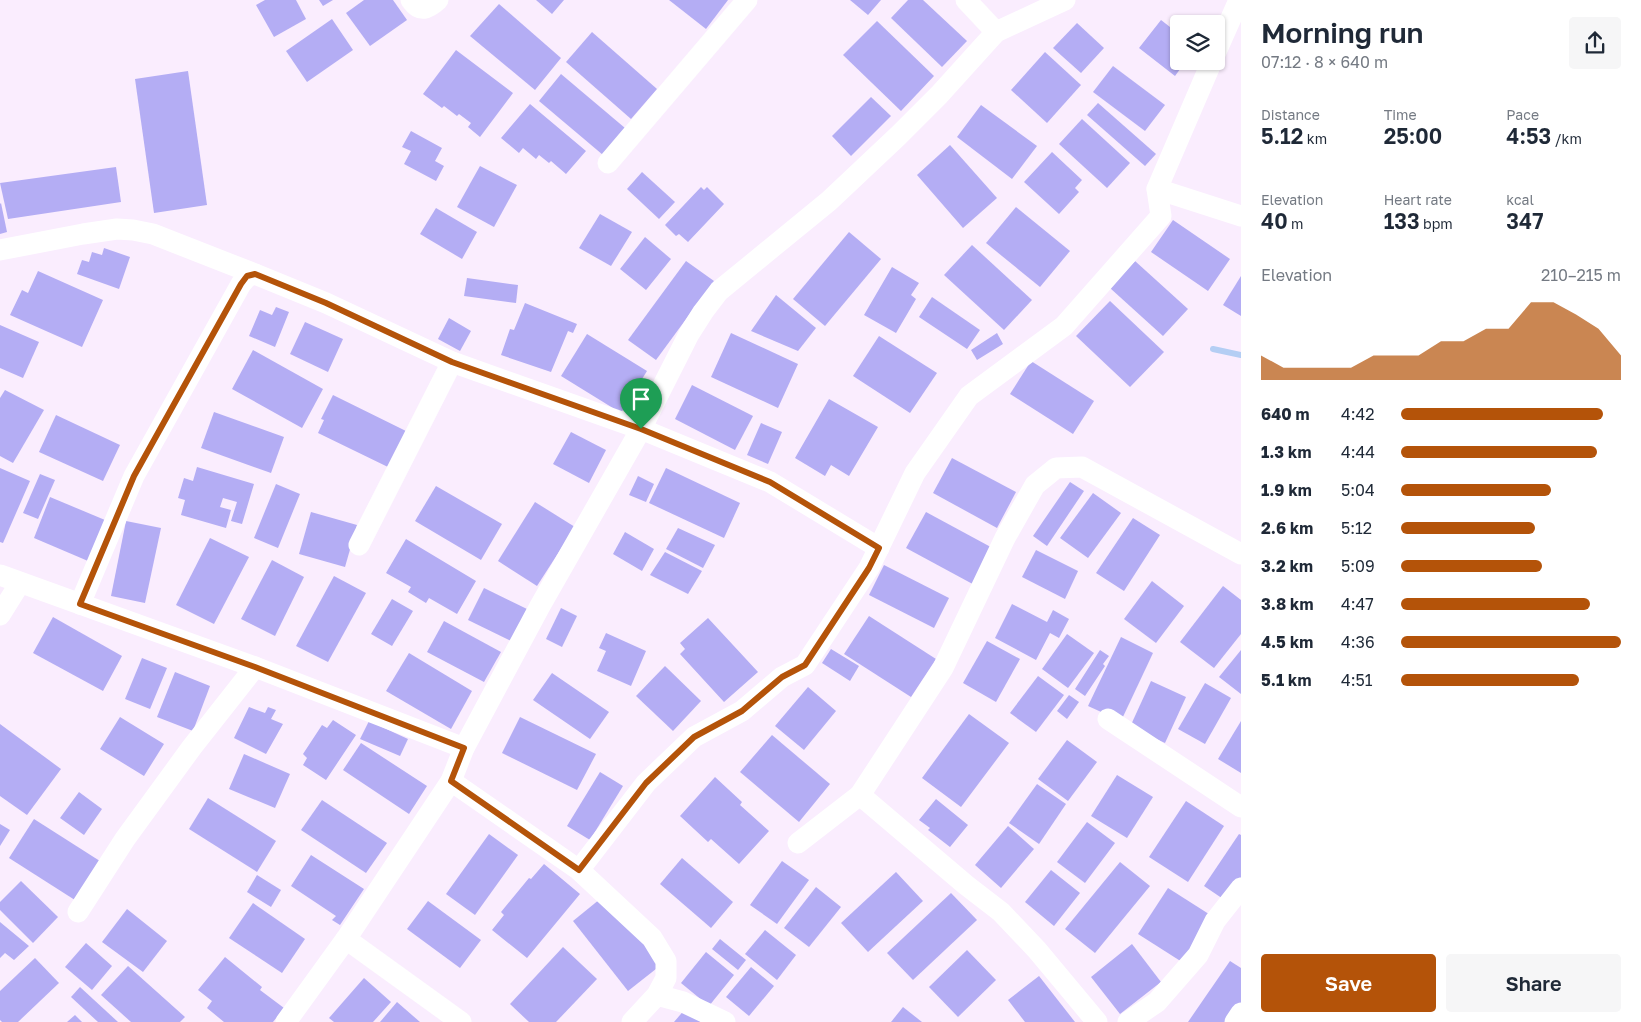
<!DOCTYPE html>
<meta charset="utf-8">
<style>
body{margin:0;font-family:"Golos Text",sans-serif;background:#f6f6f7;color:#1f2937;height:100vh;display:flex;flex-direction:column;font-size:19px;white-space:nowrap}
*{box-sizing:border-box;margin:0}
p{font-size:16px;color:#747a83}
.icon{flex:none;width:28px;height:28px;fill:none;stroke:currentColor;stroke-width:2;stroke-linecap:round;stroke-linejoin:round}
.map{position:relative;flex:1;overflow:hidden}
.panel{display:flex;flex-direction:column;background:#fff;width:400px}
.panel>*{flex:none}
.buttons{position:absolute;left:1170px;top:15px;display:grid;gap:10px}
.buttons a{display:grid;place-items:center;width:55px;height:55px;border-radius:5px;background:#fff;box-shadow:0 1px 4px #0004;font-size:25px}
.pin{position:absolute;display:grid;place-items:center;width:42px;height:42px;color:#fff;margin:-51px -21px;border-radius:50% 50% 50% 0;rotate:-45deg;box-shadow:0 0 5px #0007}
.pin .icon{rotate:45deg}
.round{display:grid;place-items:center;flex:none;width:52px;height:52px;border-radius:5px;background:#f6f6f7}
.summary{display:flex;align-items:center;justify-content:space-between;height:85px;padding:0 20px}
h1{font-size:28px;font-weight:600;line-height:38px}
.metrics{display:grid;grid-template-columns:repeat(3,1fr);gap:8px;height:85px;padding:5px 20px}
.metrics div{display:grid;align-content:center}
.metrics b{font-size:21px;font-weight:600}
.metrics small{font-size:14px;font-weight:400}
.metrics p{font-size:14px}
.chart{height:140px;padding:10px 20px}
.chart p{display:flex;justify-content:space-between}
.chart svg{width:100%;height:90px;margin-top:5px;fill:#b45309;opacity:.7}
.cta{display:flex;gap:10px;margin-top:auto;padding:10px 20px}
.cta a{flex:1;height:58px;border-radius:5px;background:#b45309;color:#fff;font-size:20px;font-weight:600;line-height:58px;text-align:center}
.cta a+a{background:#f6f6f7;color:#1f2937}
ul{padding:0 20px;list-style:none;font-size:16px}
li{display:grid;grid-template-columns:80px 60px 1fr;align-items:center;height:38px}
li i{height:12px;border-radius:6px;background:#b45309}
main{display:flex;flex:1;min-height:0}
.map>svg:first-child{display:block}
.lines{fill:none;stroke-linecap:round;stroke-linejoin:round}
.stream{stroke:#b4cef4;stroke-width:6}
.building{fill:#b4adf4}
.minor{stroke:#fff;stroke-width:21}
.route-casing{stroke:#fff;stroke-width:10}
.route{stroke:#b45309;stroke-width:6}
</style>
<main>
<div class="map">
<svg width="1241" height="1022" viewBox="0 0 1241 1022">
<rect width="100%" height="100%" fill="#faedfe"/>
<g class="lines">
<path class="stream" d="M1213,349L1241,355"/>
</g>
<g class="building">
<path d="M265,0H296L306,19L274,37L256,5Z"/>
<path d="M319,0H333L323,6Z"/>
<path d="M364,0H393L407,20L370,46L346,13Z"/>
<path d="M536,0H564L552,14Z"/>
<path d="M669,0H728L706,29Z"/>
<path d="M850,0H881L868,15Z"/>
<path d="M908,0H923L967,41L942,67L891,18Z"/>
<path d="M499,4L561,58L535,90L470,36Z"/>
<path d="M332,19L353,50L307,82L286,51Z"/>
<path d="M1161,20L1179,34V61H1186L1175,76L1139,48Z"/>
<path d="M877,21L934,76L901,111L843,55Z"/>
<path d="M1077,23L1104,48L1081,73L1053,48Z"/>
<path d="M592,32L657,89L631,119L566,62Z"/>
<path d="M456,50L513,93L480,137L468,127L471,123L459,114L457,116L444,106L442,108L423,94Z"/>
<path d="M1045,52L1081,85L1047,123L1011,90Z"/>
<path d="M1113,66L1165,105L1145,131L1093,92Z"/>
<path d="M188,71L207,205L154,213L135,79Z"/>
<path d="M561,74L625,128L603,155L539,101Z"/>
<path d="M871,97L891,116L851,156L832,136Z"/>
<path d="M1098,103L1156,154L1145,166L1087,115Z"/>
<path d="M530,104L586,151L566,174L551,161L549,163L539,155L536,159L523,148L519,153L501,138Z"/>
<path d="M981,105L1037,146L1012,179L957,137Z"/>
<path d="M1082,119L1130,163L1107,188L1059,144Z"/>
<path d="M411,131L442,148L435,161L444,166L436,181L404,164L411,151L402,147Z"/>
<path d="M950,145L997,198L963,228L917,175Z"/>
<path d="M1052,152L1082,180L1075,188L1079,192L1059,214L1024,182Z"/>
<path d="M480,166L517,185L494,227L457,207Z"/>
<path d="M116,167L121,202L8,219L0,183Z"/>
<path d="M642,172L675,202L659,219L627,189Z"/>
<path d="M701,187L704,190L707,187L724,204L688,242L679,234L676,236L665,225Z"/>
<path d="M1,203L7,232L0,234V204Z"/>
<path d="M1016,207L1070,251L1040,287L986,243Z"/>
<path d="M436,208L477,232L462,259L420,234Z"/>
<path d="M600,214L632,232L611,266L579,248Z"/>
<path d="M1173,220L1230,259L1208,291L1151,252Z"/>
<path d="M849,232L881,259L825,326L793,299Z"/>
<path d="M645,237L671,259L646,290L620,269Z"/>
<path d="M972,245L1032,300L1004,330L944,275Z"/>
<path d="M104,248L130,257L119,289L77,274L82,260L89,262L92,252L102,255Z"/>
<path d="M686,261L714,281L656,360L628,340Z"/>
<path d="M1135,261L1188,309L1163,336L1110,288Z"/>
<path d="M892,267L919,283L911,295L916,299L896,333L864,315Z"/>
<path d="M38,271L103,300L82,347L10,315L22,290L28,293Z"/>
<path d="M1241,276V316L1223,305Z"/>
<path d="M467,278L518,285L516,303L464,296Z"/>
<path d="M776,295L816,328L798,351L751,331Z"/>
<path d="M932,297L980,330L967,349L919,317Z"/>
<path d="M1110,301L1164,352L1130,387L1076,336Z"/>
<path d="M525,303L577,324L573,333L568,331L551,372L501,355L510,329L514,330Z"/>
<path d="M276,307L289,312L275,347L249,336L260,310L272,315Z"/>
<path d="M449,318L471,331L460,351L438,339Z"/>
<path d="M305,322L343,339L328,372L290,354Z"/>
<path d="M0,325L39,342L23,378L0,368Z"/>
<path d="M731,333L798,364L778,408L711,377Z"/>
<path d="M997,333L1003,344L977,360L971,350Z"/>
<path d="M587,334L647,371L621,413L561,376Z"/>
<path d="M879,336L937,373L910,413L853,376Z"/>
<path d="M253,350L323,389L302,428L232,389Z"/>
<path d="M1031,361L1094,401L1073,434L1010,394Z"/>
<path d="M692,385L753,416L735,450L675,419Z"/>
<path d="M5,390L44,410L13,463L0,456V398Z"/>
<path d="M333,395L408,432L390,468L318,433L324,420L321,419Z"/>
<path d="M829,399L878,427L849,476L831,465L825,476L795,458Z"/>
<path d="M214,412L284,437L271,473L201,448Z"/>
<path d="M56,415L120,445L103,481L39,452Z"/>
<path d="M761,423L782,432L768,464L747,455Z"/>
<path d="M571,432L606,450L589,483L553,464Z"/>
<path d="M952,458L1016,492L997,528L933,493Z"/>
<path d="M197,467L254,484L242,524L231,521L237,502L223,498L220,507L231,510L226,528L181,515L185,500L178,498L184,478L193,481Z"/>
<path d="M0,468L30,481L3,543L0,542Z"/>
<path d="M666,468L740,503L724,538L649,503Z"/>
<path d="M40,474L55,480L38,519L23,513Z"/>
<path d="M638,476L654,484L646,502L629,495Z"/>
<path d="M1070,482L1084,491L1047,546L1033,536Z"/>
<path d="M276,484L300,494L278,548L254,538Z"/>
<path d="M436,486L502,524L481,560L415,521Z"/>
<path d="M1093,493L1121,513L1088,558L1060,538Z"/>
<path d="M50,497L105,520L88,561L34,538Z"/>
<path d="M535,502L575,527L537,586L498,561Z"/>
<path d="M311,512L357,525L345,567L299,554Z"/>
<path d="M926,512L1000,552L980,588L906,548Z"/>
<path d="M1133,518L1160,535L1124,591L1096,573Z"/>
<path d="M126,521L161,528L145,603L111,596Z"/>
<path d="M678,528L715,545L703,568L666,549Z"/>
<path d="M625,532L654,549L642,571L613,554Z"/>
<path d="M210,538L249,557L214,624L176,605Z"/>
<path d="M406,539L476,581L457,614L429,598L426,603L408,592L411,587L386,573Z"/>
<path d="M1036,550L1078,571L1065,599L1022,577Z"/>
<path d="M665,552L702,571L688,594L650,575Z"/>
<path d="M272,560L304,577L275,636L241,619Z"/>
<path d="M884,565L949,598L934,628L869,595Z"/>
<path d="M334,576L366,593L328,662L296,646Z"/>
<path d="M1152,581L1184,606L1156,643L1124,619Z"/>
<path d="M1223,586L1241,600V634L1214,668L1180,642Z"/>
<path d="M484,588L527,609L511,641L468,620Z"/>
<path d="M392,599L413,611L392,646L371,634Z"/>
<path d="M1012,604L1047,622L1053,610L1069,619L1059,638L1050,633L1036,660L995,638Z"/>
<path d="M561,608L577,616L562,647L546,639Z"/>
<path d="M869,616L936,659L911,697L844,654Z"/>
<path d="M53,617L122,656L103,691L33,653Z"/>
<path d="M708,618L758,672L724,702L680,654L685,649L680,643Z"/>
<path d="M444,621L501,652L484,682L427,652Z"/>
<path d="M606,633L646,651L631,686L597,671L606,651L599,648Z"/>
<path d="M1067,634L1094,653L1068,688L1042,669Z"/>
<path d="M1121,637L1153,653L1121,721L1088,706Z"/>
<path d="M987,641L1020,659L996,702L963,683Z"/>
<path d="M831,649L859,666L850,681L822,663Z"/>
<path d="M1100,650L1109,656L1103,664L1105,666L1085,696L1075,689Z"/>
<path d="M1241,650V694L1219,677Z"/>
<path d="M409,653L472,691L451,729L386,691Z"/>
<path d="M142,658L167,668L150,709L125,699Z"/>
<path d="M665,666L701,701L673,731L636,696Z"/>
<path d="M175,672L210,686L193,731L157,717Z"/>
<path d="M552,673L609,712L590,739L533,700Z"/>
<path d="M1038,676L1064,695L1036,732L1010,713Z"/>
<path d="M1151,681L1186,697L1165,743L1130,727Z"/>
<path d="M1205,683L1231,698L1205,744L1178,729Z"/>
<path d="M808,687L836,711L804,750L775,726Z"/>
<path d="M1069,695L1079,702L1067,719L1057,711Z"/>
<path d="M249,707L265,713L268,707L276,710L271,719L283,724L266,754L234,738Z"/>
<path d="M969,714L1009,743L961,807L922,778Z"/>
<path d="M120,717L164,744L144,776L100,749Z"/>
<path d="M520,717L596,754L577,790L502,753Z"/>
<path d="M333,720L356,735L326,780L303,765L307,758L303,754L322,725L327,728Z"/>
<path d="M369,721L408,739L400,756L360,739Z"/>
<path d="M1241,721V773L1218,759Z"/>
<path d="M0,724L61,769L27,815L0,796Z"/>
<path d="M772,735L830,784L799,822L740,772Z"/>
<path d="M1067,740L1097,762L1068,801L1038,779Z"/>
<path d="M361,743L427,786L409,814L343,770Z"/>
<path d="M244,754L290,774L275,808L229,789Z"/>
<path d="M600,772L623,786L590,840L567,826Z"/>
<path d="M1117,775L1153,797L1127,838L1091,816Z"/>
<path d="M715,777L742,802L740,805L769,831L739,864L711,839L708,842L680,816Z"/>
<path d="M1037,784L1066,804L1039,844L1009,823Z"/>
<path d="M79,792L102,809L84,835L60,818Z"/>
<path d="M208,798L276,841L257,872L189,829Z"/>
<path d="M936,799L968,825L950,847L928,830L930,828L919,820Z"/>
<path d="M322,800L387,843L366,873L301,830Z"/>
<path d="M1186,801L1224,826L1188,882L1149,857Z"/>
<path d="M34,819L103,863L78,902L9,858Z"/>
<path d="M1087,822L1115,843L1085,883L1057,862Z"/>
<path d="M0,824L10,830L0,846Z"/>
<path d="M1008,826L1034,849L1001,888L975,865Z"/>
<path d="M489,834L518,855L475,915L446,894Z"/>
<path d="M1239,834L1241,835V891L1232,905L1204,886Z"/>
<path d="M311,855L364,889L340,925L332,920L336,916L291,886Z"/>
<path d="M682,858L733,902L711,928L660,884Z"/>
<path d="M782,861L809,880L777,924L750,905Z"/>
<path d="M1120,862L1150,886L1095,953L1065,929Z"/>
<path d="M544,864L580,894L527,958L492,930L504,915L501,912L529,878L531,879Z"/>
<path d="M1051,870L1080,893L1054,926L1025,902Z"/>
<path d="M896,872L923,901L868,952L841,923Z"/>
<path d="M257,875L281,890L271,907L247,892Z"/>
<path d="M21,881L58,917L33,943L0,910V902Z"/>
<path d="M816,887L841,907L809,947L784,928Z"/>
<path d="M1168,888L1212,916L1182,962L1138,934Z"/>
<path d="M951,893L977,920L913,980L887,953Z"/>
<path d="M605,895L661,965L628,991L573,921Z"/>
<path d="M428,901L481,940L460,968L407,929Z"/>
<path d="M253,903L305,939L282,973L229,938Z"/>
<path d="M127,909L167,941L143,972L102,942Z"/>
<path d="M0,922L29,946L14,960L5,953L0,958Z"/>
<path d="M765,930L796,955L777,980L745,954Z"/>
<path d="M720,939L746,960L738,970L712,949Z"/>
<path d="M86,943L112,966L92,990L65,967Z"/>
<path d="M1132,944L1161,982L1120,1014L1091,977Z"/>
<path d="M563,947L597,979L556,1022H529L510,1004Z"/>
<path d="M967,950L996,980L958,1017L929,987Z"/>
<path d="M706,952L734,975L709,1006L681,983Z"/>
<path d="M225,957L262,987L260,990L284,1008L273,1022H224L207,1008L212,1001L198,990Z"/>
<path d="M35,958L59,983L18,1022H2L0,1020V991Z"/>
<path d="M1230,961L1241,968V1003L1228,1022H1188Z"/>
<path d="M128,966L185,1017L180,1022H131L101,995Z"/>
<path d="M751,967L774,986L749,1016L726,997Z"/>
<path d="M1039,976L1075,1022H1025L1008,1000Z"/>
<path d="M364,978L391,1002L373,1022H334L329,1018Z"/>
<path d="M80,987L118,1022H98L71,997Z"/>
<path d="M397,1002L420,1022H380Z"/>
<path d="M903,1007L922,1022H891Z"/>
<path d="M686,1008L701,1022H674Z"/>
<path d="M75,1015L82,1022H67Z"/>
</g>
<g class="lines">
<g class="minor">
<path d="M411,0C420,13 428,9 438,0"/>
<path d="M966,0L996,32"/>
<path d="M1216,52L1239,0"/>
<path d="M608,163L747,0"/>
<path d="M1157,189L1241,216"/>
<path d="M0,250L83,234L117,229L133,230L153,234L255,274"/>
<path d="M359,545L452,362"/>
<path d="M0,575L255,667L464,748"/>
<path d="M80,604L134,476L241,284L247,277L255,274L326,303L452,362L641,429L770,482L879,548"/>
<path d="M0,615L20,583"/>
<path d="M1108,719L1241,807"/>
<path d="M451,781L579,870L652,938L666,961V978L657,995L632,1022"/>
<path d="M860,795L966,885L1001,912L1037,950L1097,1022"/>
<path d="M798,843L860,795L943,668L1005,538L1035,485L1056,468L1082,467L1241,554"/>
<path d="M579,870L646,783L694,737L742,711L782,677L805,665L869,568L915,473L969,396L1064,326L1161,216L1157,189L1212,61"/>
<path d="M78,912L125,839L192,747L255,667"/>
<path d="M346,939L461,1022"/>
<path d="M657,995L683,1002L725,1022"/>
<path d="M286,1022L346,939L451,781L464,748L540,606L641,429L689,334L703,312L719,291L829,201L898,136L939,95L996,32L1065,0"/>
<path d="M1128,1022L1157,1002L1198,955L1215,921L1241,888"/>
<path d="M1235,1022L1241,1013"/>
</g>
</g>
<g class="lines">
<defs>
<path id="route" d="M255,274L326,303L452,362L641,429L770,482L879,548L869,568L805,665L782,677L742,711L694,737L646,783L579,870L451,781L464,748L255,667L80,604L134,476L241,284L247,276Z"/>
</defs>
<use href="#route" class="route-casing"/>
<use href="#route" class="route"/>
</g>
</svg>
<div class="buttons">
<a><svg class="icon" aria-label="layers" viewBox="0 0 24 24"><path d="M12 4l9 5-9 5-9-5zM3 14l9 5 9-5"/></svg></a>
</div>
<div class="pin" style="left:641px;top:429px;background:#1e9e55"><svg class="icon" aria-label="arrive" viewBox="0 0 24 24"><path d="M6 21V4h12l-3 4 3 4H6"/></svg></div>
</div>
<section class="panel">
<div class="summary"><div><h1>Morning run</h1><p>07:12 · 8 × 640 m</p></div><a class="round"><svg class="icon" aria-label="share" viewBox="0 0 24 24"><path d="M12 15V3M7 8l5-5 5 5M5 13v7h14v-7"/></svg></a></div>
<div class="metrics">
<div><p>Distance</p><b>5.12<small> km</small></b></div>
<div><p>Time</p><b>25:00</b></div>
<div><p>Pace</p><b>4:53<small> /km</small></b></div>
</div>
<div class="metrics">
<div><p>Elevation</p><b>40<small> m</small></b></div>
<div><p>Heart rate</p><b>133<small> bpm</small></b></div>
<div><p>kcal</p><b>347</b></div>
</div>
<div class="chart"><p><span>Elevation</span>210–215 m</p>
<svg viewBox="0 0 160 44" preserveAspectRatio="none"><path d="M0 44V32L10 38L20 38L30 38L40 38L50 32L60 32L70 32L80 25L90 25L100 19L110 19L120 6L130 6L140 12L150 19L160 32V44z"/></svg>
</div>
<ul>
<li><b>640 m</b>4:42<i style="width:92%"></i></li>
<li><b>1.3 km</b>4:44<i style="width:89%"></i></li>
<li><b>1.9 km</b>5:04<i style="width:68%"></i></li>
<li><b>2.6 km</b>5:12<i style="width:61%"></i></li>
<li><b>3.2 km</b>5:09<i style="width:64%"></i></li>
<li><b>3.8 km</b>4:47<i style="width:86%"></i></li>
<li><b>4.5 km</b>4:36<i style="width:100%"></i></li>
<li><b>5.1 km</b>4:51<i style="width:81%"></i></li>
</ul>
<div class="cta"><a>Save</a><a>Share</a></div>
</section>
</main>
